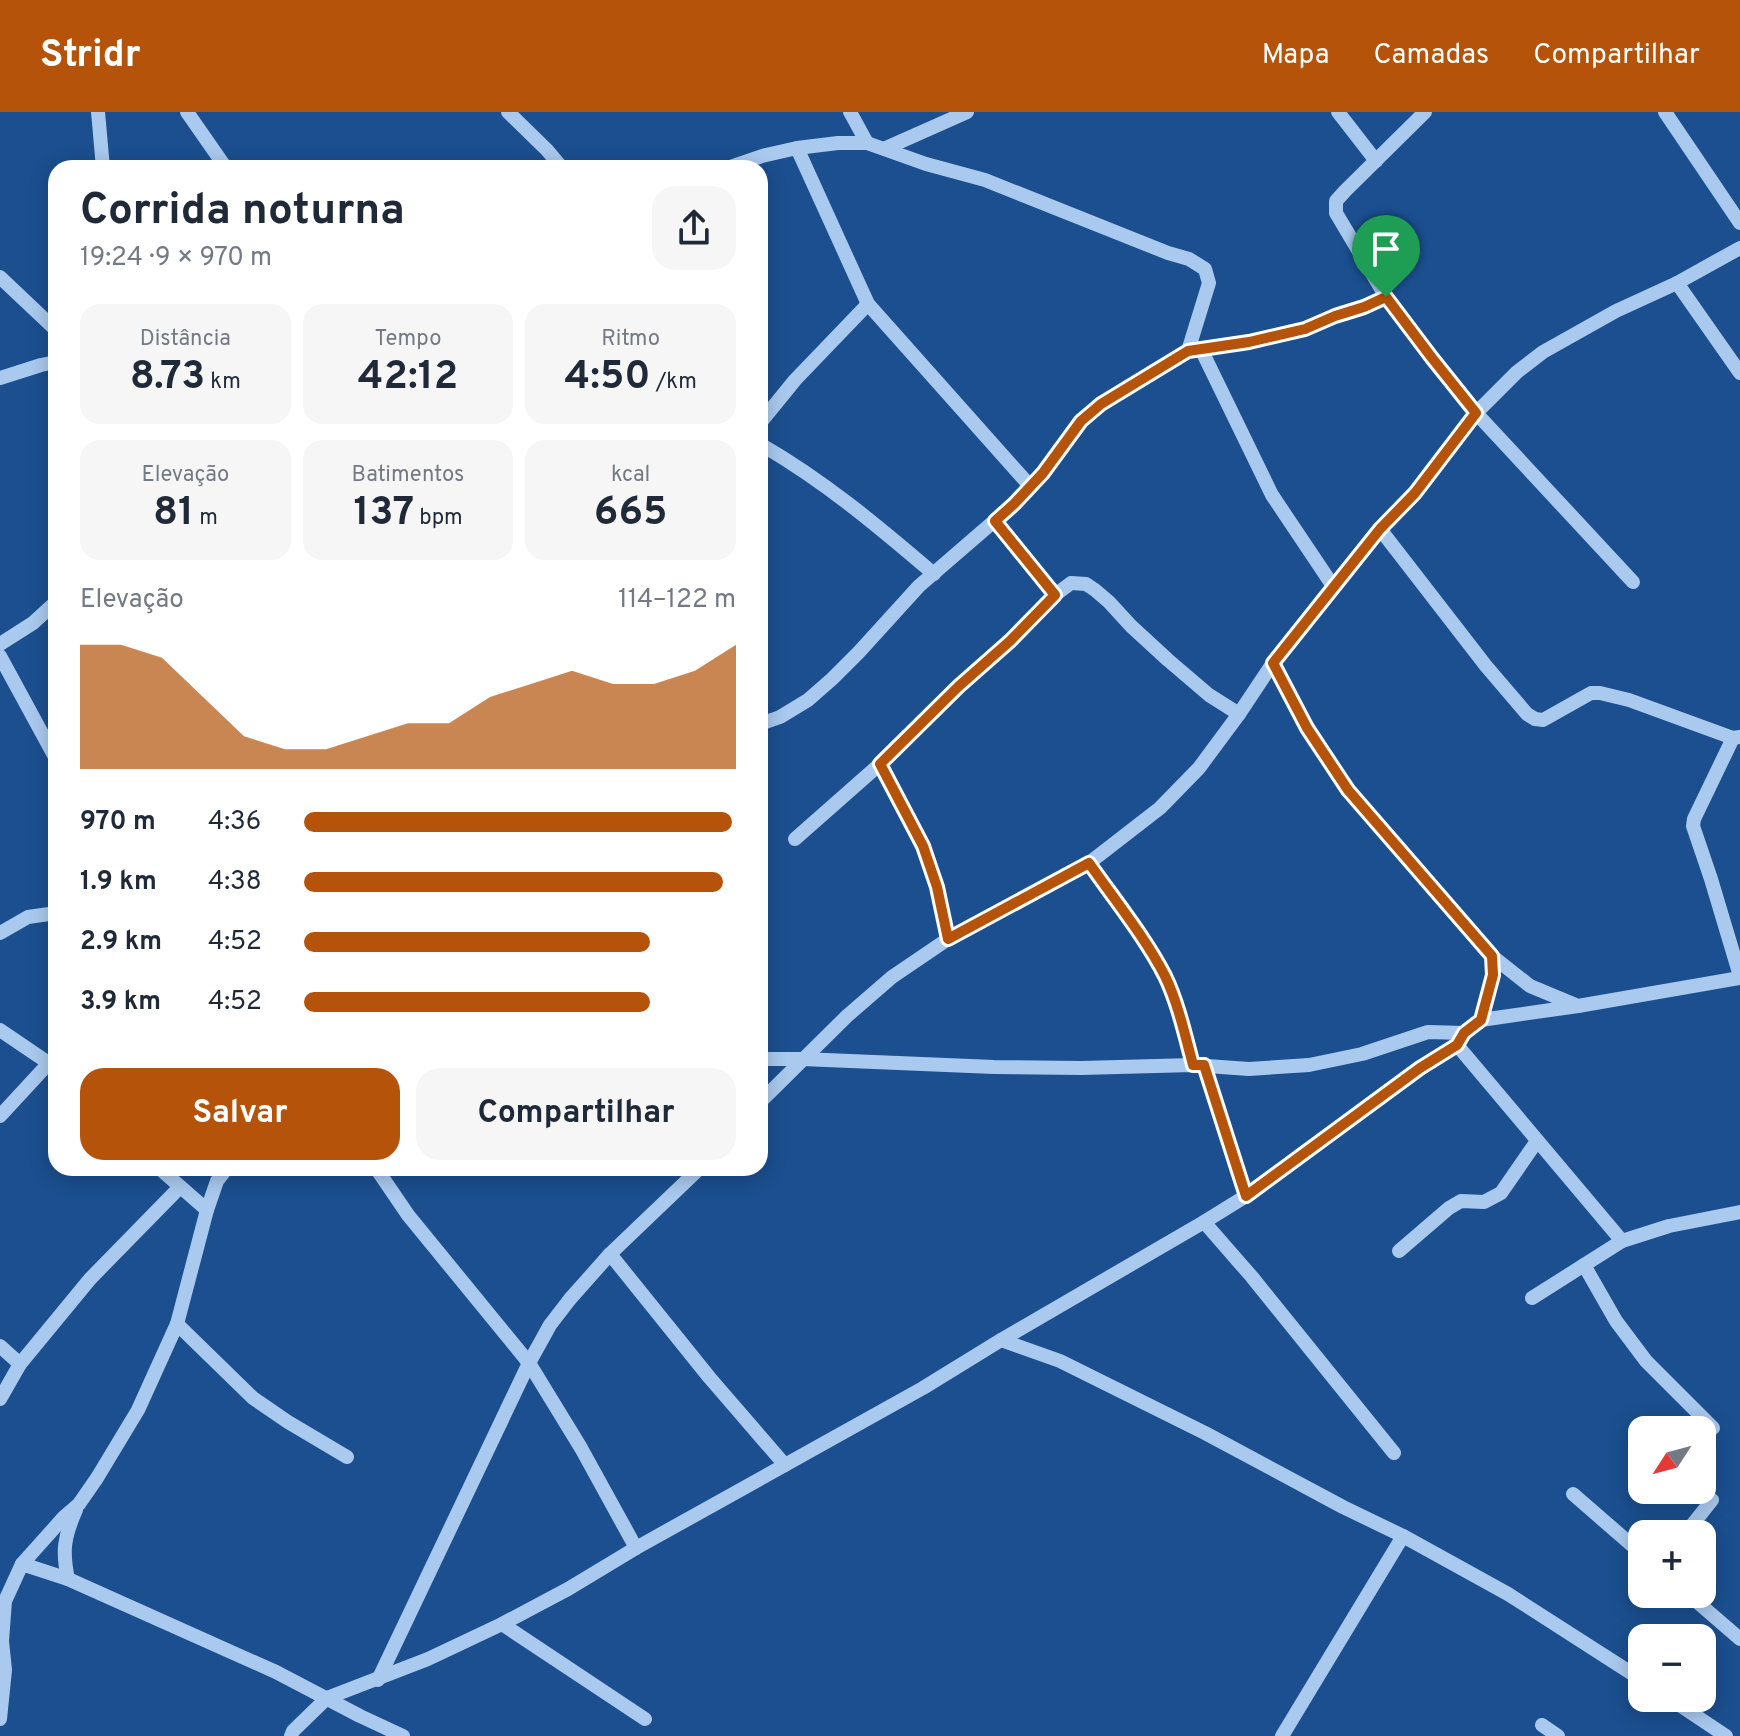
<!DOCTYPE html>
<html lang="pt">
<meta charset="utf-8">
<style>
body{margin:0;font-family:Overpass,sans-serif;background:#f6f6f7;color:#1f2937;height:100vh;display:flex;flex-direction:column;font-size:30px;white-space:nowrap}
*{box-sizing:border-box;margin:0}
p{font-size:26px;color:#747a83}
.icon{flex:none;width:44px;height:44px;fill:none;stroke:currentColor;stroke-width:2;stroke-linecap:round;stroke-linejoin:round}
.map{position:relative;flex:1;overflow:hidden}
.sheet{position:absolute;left:48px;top:48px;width:720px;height:1016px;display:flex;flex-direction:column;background:#fff;border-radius:24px;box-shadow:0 4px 20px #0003}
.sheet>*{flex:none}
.needle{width:52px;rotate:234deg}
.controls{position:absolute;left:1628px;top:1304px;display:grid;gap:16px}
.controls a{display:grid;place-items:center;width:88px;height:88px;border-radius:16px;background:#fff;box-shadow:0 4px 20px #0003;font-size:40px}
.pin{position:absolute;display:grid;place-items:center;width:68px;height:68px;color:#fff;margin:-82px -34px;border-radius:50% 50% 50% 0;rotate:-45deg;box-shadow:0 0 8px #0007}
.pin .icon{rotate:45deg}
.round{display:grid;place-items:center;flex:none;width:84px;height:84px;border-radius:24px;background:#f6f6f7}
.head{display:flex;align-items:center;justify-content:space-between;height:136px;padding:0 32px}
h1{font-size:44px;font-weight:700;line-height:60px}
.stats{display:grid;grid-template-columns:repeat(3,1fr);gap:12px;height:136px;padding:8px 32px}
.stats div{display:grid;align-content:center;border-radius:20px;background:#f6f6f7;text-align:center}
.stats b{font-size:40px;font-weight:700}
.stats small{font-size:22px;font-weight:400}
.stats p{font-size:22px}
.chart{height:224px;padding:16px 32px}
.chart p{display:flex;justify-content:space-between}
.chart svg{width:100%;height:144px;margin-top:8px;fill:#b45309;opacity:.7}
.cta{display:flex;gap:16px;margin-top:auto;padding:16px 32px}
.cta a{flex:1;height:92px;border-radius:24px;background:#b45309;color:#fff;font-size:32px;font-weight:700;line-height:92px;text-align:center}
.cta a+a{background:#f6f6f7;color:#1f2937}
ul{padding:0 32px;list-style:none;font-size:26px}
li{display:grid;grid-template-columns:128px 96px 1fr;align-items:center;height:60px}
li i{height:20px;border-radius:10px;background:#b45309}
header{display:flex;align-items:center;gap:48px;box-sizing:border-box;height:112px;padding:0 40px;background:#b45309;color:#fff}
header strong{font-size:38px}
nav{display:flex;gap:44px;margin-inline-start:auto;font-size:28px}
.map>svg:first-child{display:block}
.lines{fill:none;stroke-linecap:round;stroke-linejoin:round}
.minor{stroke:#a9c9ee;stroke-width:14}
.route-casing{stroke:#fff;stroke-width:16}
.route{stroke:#b45309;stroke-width:10}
</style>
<header>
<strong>Stridr</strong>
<nav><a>Mapa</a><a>Camadas</a><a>Compartilhar</a></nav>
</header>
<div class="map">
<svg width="1740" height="1624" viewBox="0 0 1740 1624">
<rect width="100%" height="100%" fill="#1b4f8f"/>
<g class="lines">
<g class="minor">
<path d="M98,0L103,56"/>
<path d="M187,0L226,56"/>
<path d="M508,0L547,38L562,56"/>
<path d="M850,0L867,31"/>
<path d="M1338,0L1376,49"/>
<path d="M1425,0L1345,79L1336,89V101L1386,185L1432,246L1476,301L1633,470"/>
<path d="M1665,0L1740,111"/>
<path d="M797,36L868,192L1031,375"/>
<path d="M886,36L967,0"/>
<path d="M727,56L762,44L797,36L838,31H867L926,52L985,68L1168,141L1189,147L1205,157L1209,171L1188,239"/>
<path d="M0,165L56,218"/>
<path d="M1677,171L1740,261"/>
<path d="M1201,237L1272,383L1333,474"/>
<path d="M0,266L41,253L56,250"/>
<path d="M760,311L795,268L868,192"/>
<path d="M760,332C823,368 879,415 934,462"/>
<path d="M995,409L1055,483"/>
<path d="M1380,417L1486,554L1527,602L1535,607L1543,608L1591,581H1600L1629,588L1733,626L1740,625"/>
<path d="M0,532L33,511L56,490"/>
<path d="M0,544L56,647"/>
<path d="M1273,551L1307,616L1348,678L1492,844L1530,874L1578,894L1740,866"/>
<path d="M760,612L780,605L808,588L832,567L859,540L919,474L1014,392L1043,361L1081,309L1101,292L1188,239L1249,230L1305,217L1335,204L1364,195L1386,185"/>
<path d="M1733,626L1694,707L1693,714L1711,767L1740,864"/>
<path d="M880,652L923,734L937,775L948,827"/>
<path d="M795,727L880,652L959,574L1010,529L1055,483L1071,471L1086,472L1095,478L1109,490L1131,514L1168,548L1209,583L1239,602"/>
<path d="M1089,751C1115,787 1144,824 1165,864C1178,891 1185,923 1193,953"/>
<path d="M0,821L28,805L56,801"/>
<path d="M1481,908L1493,863L1492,844"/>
<path d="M0,918L56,956"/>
<path d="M1457,933L1622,1129"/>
<path d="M760,947H802L994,955L1081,956L1193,953L1249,957L1309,953L1362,942L1428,920L1464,921"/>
<path d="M1204,953L1246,1084"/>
<path d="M760,990L847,904L892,865L948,827L1089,751L1160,696L1199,656L1239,602L1273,551L1333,474L1380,417L1415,381L1476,301L1517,260L1543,240L1616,199L1677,171L1740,136"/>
<path d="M0,1004L49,951"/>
<path d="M159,1056L207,1098"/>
<path d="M376,1056L408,1103L529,1251L581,1336L636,1436"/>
<path d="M1204,1110L1252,1165L1394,1341"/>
<path d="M1399,1139L1449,1096L1461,1089L1484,1090L1501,1081L1537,1029"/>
<path d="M610,1142L709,1265L785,1353"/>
<path d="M1584,1153L1616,1209L1646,1249L1713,1316"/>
<path d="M1532,1186L1622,1129L1669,1114L1740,1100"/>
<path d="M177,1212L253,1286L288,1310L347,1345"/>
<path d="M1001,1228L1060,1249L1205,1321L1343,1395L1403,1424L1508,1482L1642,1568"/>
<path d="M0,1234L20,1252"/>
<path d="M0,1287L20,1252L90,1167L180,1075"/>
<path d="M1573,1382L1642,1442"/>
<path d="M1685,1422L1712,1388"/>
<path d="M22,1452L68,1467L276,1560L360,1604L403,1624"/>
<path d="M68,1467C62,1439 64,1425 76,1398"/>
<path d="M1688,1482L1740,1527"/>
<path d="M502,1512L645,1607"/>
<path d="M378,1568L529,1251L550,1213L570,1187L610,1142L700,1056"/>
<path d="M1669,1586L1726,1624"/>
<path d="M0,1607L5,1558L2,1529L5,1489L22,1452L64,1405L79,1392L97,1366L138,1298L177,1212L207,1098L217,1069L227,1056"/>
<path d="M1542,1613L1558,1624"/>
<path d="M291,1624L293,1619L327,1586L428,1547L502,1512L568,1477L636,1436L923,1276L1001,1228L1204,1110L1246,1084L1420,956L1457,933L1464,921L1481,908L1578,894"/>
<path d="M1282,1624L1403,1424"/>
</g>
</g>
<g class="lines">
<defs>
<path id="route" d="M1386,185L1432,246L1476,301L1415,381L1380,417L1273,551L1307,616L1348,678L1492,844L1493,863L1481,908L1464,921L1457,933L1420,956L1246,1084L1204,953H1193C1185,923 1178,891 1165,864C1145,825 1114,787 1089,751L948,827L937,775L923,734L880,652L959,574L1010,529L1055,483L995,409L1014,392L1043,361L1081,309L1101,292L1188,239L1249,230L1305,217L1335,204L1364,195Z"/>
</defs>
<use href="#route" class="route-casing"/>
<use href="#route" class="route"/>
</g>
</svg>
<div class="controls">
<a><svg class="needle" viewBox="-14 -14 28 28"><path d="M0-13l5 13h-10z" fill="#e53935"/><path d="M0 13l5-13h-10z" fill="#747a83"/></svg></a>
<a>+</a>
<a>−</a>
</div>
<div class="pin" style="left:1386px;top:185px;background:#1e9e55"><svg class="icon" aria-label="arrive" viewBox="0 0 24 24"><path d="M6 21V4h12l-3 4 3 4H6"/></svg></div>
<section class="sheet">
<div class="head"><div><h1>Corrida noturna</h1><p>19:24 · 9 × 970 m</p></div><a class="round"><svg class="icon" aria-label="share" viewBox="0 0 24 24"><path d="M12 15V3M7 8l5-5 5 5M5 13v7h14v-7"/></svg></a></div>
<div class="stats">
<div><p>Distância</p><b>8.73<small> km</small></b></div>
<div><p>Tempo</p><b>42:12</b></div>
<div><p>Ritmo</p><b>4:50<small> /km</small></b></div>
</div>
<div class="stats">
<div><p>Elevação</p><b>81<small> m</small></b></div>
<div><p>Batimentos</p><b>137<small> bpm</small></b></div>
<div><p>kcal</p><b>665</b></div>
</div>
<div class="chart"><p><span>Elevação</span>114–122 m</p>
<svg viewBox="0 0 160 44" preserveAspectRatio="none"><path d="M0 44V6L10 6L20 10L30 22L40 34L50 38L60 38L70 34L80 30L90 30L100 22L110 18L120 14L130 18L140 18L150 14L160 6V44z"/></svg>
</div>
<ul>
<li><b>970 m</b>4:36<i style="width:99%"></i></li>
<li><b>1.9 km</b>4:38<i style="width:97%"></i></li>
<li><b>2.9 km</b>4:52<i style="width:80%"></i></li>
<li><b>3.9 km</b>4:52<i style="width:80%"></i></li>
</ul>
<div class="cta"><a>Salvar</a><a>Compartilhar</a></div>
</section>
</div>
